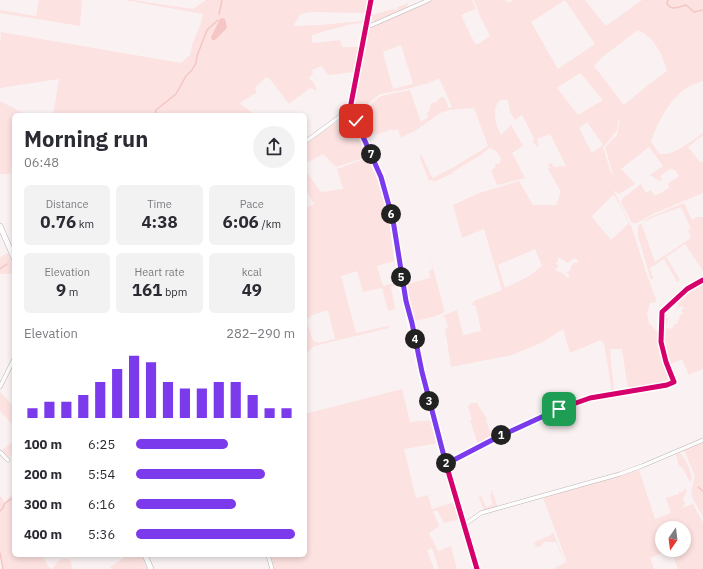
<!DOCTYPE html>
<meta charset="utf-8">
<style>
body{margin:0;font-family:"IBM Plex Sans",sans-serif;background:#f2f2f3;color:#2b2b33;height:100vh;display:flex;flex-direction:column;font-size:15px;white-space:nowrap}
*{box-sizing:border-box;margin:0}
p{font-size:13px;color:#7c7c81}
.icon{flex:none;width:22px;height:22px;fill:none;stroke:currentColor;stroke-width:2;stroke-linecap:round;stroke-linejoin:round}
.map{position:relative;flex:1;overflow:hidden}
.sheet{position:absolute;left:12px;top:113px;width:295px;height:444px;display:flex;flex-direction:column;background:#fff;border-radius:6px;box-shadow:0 2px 6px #0003}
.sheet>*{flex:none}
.needle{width:26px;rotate:194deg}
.buttons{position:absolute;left:655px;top:521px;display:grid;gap:8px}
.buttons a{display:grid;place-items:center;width:36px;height:36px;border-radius:50%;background:#fff;box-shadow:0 2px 6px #0003;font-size:20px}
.pin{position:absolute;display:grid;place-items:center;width:34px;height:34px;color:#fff;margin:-17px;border-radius:8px;box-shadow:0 2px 6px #0006}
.km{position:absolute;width:20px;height:20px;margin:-10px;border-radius:50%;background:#222;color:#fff;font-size:11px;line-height:20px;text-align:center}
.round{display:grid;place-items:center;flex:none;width:42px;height:42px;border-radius:21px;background:#f2f2f3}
.overview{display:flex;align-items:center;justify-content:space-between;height:68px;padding:0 12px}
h1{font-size:22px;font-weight:700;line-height:30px}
.metrics{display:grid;grid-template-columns:repeat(3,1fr);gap:6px;height:68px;padding:4px 12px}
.metrics div{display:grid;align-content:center;border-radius:6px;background:#f2f2f3;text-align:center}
.metrics b{font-size:17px;font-weight:700}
.metrics small{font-size:11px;font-weight:400}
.metrics p{font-size:11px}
.chart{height:112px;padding:8px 12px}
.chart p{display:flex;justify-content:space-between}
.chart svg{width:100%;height:72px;margin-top:4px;stroke:#7c3aed;stroke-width:6}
ul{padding:0 12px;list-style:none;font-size:13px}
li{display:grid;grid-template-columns:64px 48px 1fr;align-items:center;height:30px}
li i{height:10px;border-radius:5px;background:#7c3aed}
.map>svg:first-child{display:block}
.green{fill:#fce2e0;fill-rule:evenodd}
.water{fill:#f5c6c3}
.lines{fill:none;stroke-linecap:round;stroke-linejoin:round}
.stream{stroke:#f5c6c3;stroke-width:1.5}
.street-casing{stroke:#bbb5b5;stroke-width:4.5}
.secondary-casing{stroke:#bbb5b5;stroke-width:6}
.street{stroke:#fefdfd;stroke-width:3.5}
.secondary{stroke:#fefdfd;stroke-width:5}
.cycleway-casing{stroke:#fff;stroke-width:8}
.cycleway{stroke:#d6006c;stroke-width:5}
.route-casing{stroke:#fff;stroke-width:8}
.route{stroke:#7c3aed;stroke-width:5}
</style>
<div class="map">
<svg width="703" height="569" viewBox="0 0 703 569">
<rect width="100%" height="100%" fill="#faf2f2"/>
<g class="green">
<path d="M39,0H82L80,26L0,13V10L36,16Z"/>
<path d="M124,0H132L193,9L206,0H370L364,23L352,24L330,30H328L312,35V42L314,43L340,40L342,47H359L362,32L363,33L356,72L354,73V72L328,75L322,66L312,70L313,73L309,78L314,83L317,91L310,88L289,104L269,78L266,77L255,88L256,91V93L241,102L240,104L256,115H53L59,79L0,88V47L1,32L181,63L190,55L193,42L200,26L203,14ZM311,12L363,13L365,14L362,21L321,25L293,26L301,14Z"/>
<path d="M431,0H472L476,9L461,15L475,44H478L490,36L480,16L474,0H506L508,3L514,0H565L531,22L558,69L595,44L565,0H585L606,26L642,0H703V81C698,83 692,84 688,87C672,96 656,124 651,142L660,154C672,157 693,140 703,133V135L688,147L699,161L703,162V193L655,213L637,223H632L621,202L623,198L641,184L646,193L651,190L655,196L669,188L668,184L679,176L675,170L670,169L660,176L662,180L660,181L650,175L663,166L649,147L621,169L635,184L619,194L615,191H614L630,224L628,225H631L647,275L657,302L650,303L647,314L649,323L660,334L670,378L667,383L628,390L622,349H610L614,392H612L604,343L601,340L570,353L563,329L543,342L512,355L451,367L445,329L448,328L445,317L442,316L457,310L463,335L481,331L476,307L474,305L471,306L474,301L502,290L484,229L462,238L453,205L479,193L519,181L533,205H556L561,192L548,169L550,168L548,164L551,163L554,167L566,166L550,134L537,139L539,146H536L533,141L534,138L522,115L515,120L510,112L508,100H500C491,109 496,126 501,135L511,125L523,146L512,153L525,178L498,185L495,181L491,170L496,167L495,164L500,163L501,158L496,151L490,148L484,152L481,156H479L454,171L451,174L434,182L432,180L429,181L420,158L421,154L430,173L433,178L452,168L488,146L474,108L449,110L440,113L412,133V132L401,138L398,129L393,131L392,129L376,135L365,120L358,119L356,113L369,106L381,96L410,90L421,122L428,117L427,113L429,111L431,103L436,102L441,97H444L449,108L452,107L439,78L429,83L407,89L380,94L359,110L356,111L354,109L353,102L368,29L402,12ZM638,30C654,37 663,55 667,71L648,85L624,105L594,66L601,58ZM401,45L413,84L393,89L383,52ZM580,73L603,100L578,115L557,88ZM620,119L617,135L605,147L613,174L612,175L603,148L617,130L618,120ZM587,122L603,145L592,153L579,128ZM613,195L615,196L629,223L611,240L592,217V216ZM535,249L542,266L529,276L505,288L498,265ZM558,257L568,263L574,258L578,260V262L572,264L570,271L565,272L569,274L570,276L567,278L564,274L555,270L559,266L556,263L558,261Z"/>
<path d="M407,2L408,5L406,6L408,7L374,22L372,20V15L393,9L397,10V7L407,4Z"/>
<path d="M0,101L25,114L32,115H14V161L10,170L14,171L8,174H0Z"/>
<path d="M348,115L353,116L370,156L336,167L323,154L305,164V144Z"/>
<path d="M367,158L371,159C388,200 395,241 401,284L391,287L395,309L388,311L382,288L363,292L357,271L341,276L356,333L388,326L389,328L314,346L305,355V208L314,204L305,189V170L321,192L343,189L337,169ZM394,261L397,282L383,286L377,266ZM328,310L335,339L318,343L313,340L306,320L312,315Z"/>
<path d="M684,203L692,220L697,217H703V271L685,244L666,257L680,280L677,282L664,259L650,268L652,275L654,278L651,280L638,236V226L648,218ZM681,207L691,229L688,230L691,238L655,262L641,223L656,216Z"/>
<path d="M429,252L444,309V313L429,318L415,321L408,303L404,285L430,278L429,271L433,269Z"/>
<path d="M8,253L14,267V274H0V257Z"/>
<path d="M703,282V369L689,375L682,359L669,365L663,346L662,338L672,335L662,337L663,314H667L666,318H668L666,328L673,329L674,324H677L680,316L683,313L681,310L684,308L682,306L675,309L679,305L678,304L670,308L684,295Z"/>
<path d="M402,389L410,422L433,420L439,443L404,449L416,498L428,495L432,509L455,502L460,519L444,523L438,511H433L439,526L429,533L438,551L451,546L457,569H439L432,548L427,550L434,569H274L271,555H305V414Z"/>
<path d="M0,392L14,407V426L0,411Z"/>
<path d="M471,403H477L487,419L486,421L492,437L491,440L478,445L470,420L472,419L468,407Z"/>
<path d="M14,440V454L9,456V459L1,451Z"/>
<path d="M703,441V517L693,499L691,491L695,476L684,450Z"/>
<path d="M680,453C686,459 691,471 692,479L690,482L683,469L678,464L676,454Z"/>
<path d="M639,470L655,519L671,513L666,498L675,495H678L679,492L681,493L685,489L687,490L683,499L685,503L683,507L679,509L693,504L703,523V569H678L671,550H684V528H662V550H669L650,558L654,569H553L565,563L556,542H544L541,546L536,547L534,542L549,536L553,532L565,562H567L543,498Z"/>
<path d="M492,490L498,508L484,512L479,496L481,495L486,507L493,505L490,495L492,494L491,491Z"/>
<path d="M14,492V555H42L50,569H3L0,552V496L5,502Z"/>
<path d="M128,555H141L147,569H112L110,567Z"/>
<path d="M62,559H69L71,561L72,569H52L58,561Z"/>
</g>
<path class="water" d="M222,18L225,19L227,28L215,40H212L211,37L220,19Z"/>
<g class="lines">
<g class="stream">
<path d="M668,0L667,4C672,11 679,7 686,5L694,12L703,10"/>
<path d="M219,14L222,0"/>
<path d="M155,115L156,110L176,94L186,76L192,70L196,63L197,56L207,30L218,20"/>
<path d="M0,269L7,264"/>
<path d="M698,487L703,491"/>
<path d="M0,511L3,508L4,504L14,497"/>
<path d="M0,553L3,569"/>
</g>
<defs>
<g id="street">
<path d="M371,0L350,109L381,177L393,220L401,278L422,372L446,464L477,569"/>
<path d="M366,26L372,25L429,0"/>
<path d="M305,142L350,109"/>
<path d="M0,387L14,359"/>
<path d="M0,452L8,460"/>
<path d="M446,464L496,438L559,409L590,398L667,385L674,382L666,362L661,342L662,312L687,289L703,280"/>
<path d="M464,525L481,513L620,474L642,466L703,440"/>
<path d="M268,555L272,569"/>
</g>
<g id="secondary">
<path d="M0,226L14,258"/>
<path d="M145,555L151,569"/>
</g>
</defs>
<use href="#street" class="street-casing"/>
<use href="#secondary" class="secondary-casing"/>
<use href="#street" class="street"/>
<use href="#secondary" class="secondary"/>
<defs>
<g id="cycleway">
<path d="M371,0L350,109L381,177L393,220L401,278L422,372L446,464L477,569"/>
<path d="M446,464L496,438L559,409L590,398L667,385L674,382L666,362L661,342L662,312L687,289L703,280"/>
</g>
</defs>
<use href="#cycleway" class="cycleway-casing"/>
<use href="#cycleway" class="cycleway"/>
</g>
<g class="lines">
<defs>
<path id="route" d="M356,121L381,177L393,220L406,301L412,323L422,372L446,464L496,438L559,409"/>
</defs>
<use href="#route" class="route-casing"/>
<use href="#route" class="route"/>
</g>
</svg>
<div class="buttons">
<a><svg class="needle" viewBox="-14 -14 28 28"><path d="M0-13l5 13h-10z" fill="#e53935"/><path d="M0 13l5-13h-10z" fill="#7c7c81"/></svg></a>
</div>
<div class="pin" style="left:559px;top:409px;background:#1e9e55"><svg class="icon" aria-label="arrive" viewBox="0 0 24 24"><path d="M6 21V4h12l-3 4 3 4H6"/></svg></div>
<div class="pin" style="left:356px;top:121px;background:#d93025"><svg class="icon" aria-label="check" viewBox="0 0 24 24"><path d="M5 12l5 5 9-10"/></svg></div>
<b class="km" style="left:501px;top:435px">1</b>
<b class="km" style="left:446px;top:463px">2</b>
<b class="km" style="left:429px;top:401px">3</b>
<b class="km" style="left:415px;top:339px">4</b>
<b class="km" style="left:401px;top:277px">5</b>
<b class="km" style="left:391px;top:214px">6</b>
<b class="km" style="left:371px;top:154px">7</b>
<section class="sheet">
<div class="overview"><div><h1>Morning run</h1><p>06:48</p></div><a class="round"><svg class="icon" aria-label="share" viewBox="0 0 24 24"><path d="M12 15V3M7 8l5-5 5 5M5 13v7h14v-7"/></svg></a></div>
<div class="metrics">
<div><p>Distance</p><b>0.76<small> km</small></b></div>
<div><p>Time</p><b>4:38</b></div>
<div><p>Pace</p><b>6:06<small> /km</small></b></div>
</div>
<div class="metrics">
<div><p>Elevation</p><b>9<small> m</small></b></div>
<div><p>Heart rate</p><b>161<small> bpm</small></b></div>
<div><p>kcal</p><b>49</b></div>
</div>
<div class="chart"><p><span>Elevation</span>282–290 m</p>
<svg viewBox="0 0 160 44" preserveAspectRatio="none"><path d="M5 44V38M15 44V34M25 44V34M35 44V30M45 44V22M55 44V14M65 44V6M75 44V10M85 44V22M95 44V26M105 44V26M115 44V22M125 44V22M135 44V30M145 44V38M155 44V38"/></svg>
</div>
<ul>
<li><b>100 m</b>6:25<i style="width:58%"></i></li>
<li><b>200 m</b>5:54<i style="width:81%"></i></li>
<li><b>300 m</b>6:16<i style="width:63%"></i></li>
<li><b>400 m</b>5:36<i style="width:100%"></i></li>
</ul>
</section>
</div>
